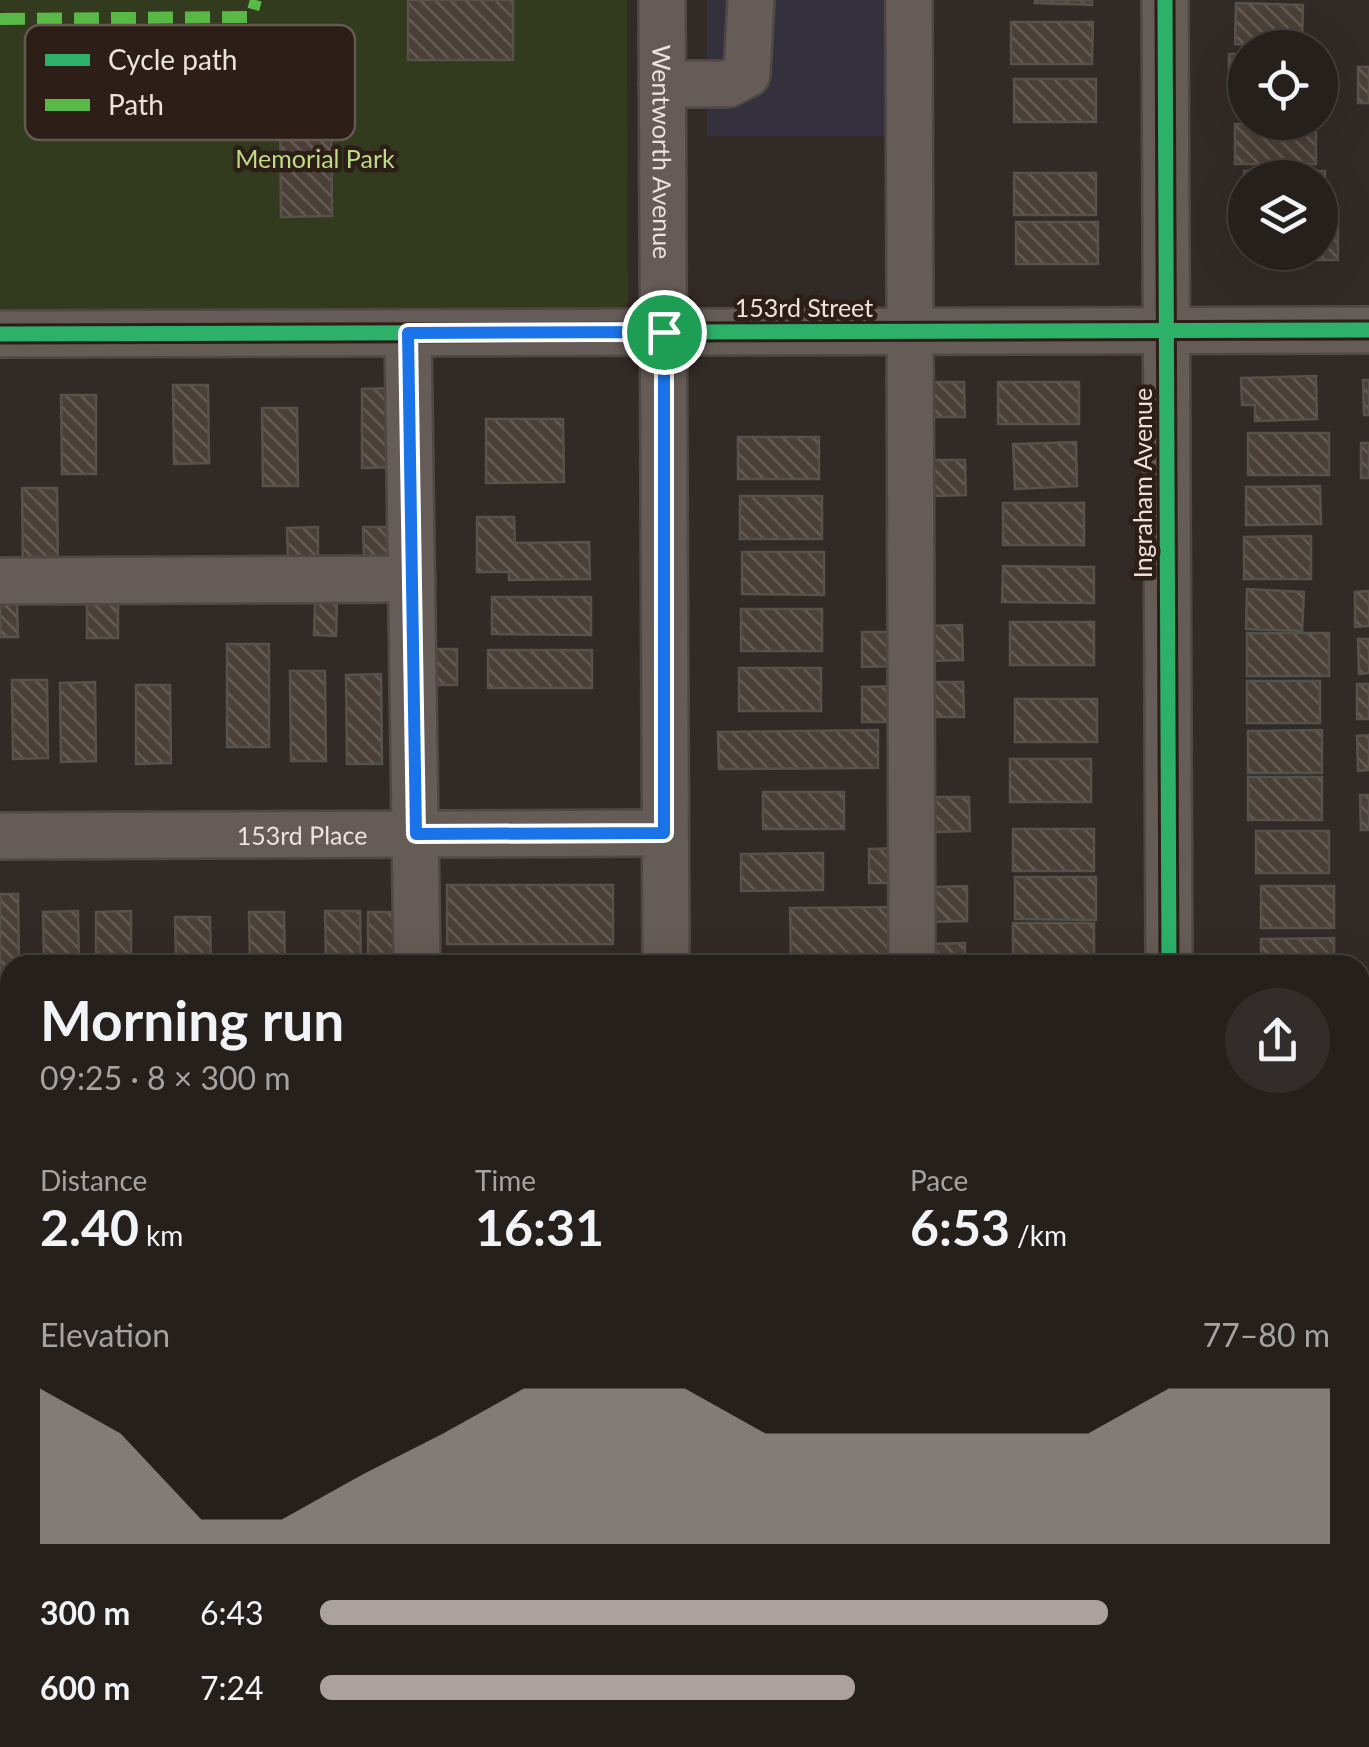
<!DOCTYPE html>
<meta charset="utf-8">
<style>
body{margin:0;font-family:Lato,sans-serif;background:#322d2a;color:#f1f3f6;height:100vh;display:flex;flex-direction:column;font-size:38px;white-space:nowrap}
*{box-sizing:border-box;margin:0}
p{font-size:32px;color:#a4a3a4}
.icon{flex:none;width:55px;height:55px;fill:none;stroke:currentColor;stroke-width:2;stroke-linecap:round;stroke-linejoin:round}
.map{position:relative;flex:1;overflow:hidden}
.side{position:absolute;left:0px;top:955px;width:1370px;height:792px;display:flex;flex-direction:column;background:#26201d;border-radius:30px 30px 0 0;box-shadow:0 10px 40px #0002,0 0 0 2px #423e3b}
.side>*{flex:none}
.controls{position:absolute;left:1228px;top:30px;display:grid;gap:20px}
.controls a{display:grid;place-items:center;width:110px;height:110px;border-radius:50%;background:#26201d;box-shadow:0 10px 40px #0002,0 0 0 2px #423e3b;font-size:50px}
.pin{position:absolute;display:grid;place-items:center;width:85px;height:85px;color:#fff;margin:-42px;border:5px solid #fff;border-radius:50%;box-shadow:0 2px 10px #0007}
.round{display:grid;place-items:center;flex:none;width:105px;height:105px;border-radius:52px;background:#322d2a}
.headline{display:flex;align-items:center;justify-content:space-between;height:170px;padding:0 40px}
h1{font-size:55px;font-weight:700;line-height:75px}
.metrics{display:grid;grid-template-columns:repeat(3,1fr);gap:15px;height:170px;padding:10px 40px}
.metrics div{display:grid;align-content:center}
.metrics b{font-size:50px;font-weight:700}
.metrics small{font-size:28px;font-weight:400}
.metrics p{font-size:28px}
.chart{height:280px;padding:20px 40px}
.chart p{display:flex;justify-content:space-between}
.chart svg{width:100%;height:180px;margin-top:10px;fill:#aba29e;opacity:.7}
ul{padding:0 40px;list-style:none;font-size:32px}
li{display:grid;grid-template-columns:160px 120px 1fr;align-items:center;height:75px}
li i{height:25px;border-radius:12px;background:#aba29e}
.map>svg:first-child{display:block}
.commercial{fill:#34303d}
.park{fill:#323b1e}
.building{fill:url(#building-back-hatch);stroke:#57514c;stroke-width:2.5}
.lines{fill:none;stroke-linecap:round;stroke-linejoin:round}
.minor-casing{stroke:#4f4845;stroke-width:50}
.minor{stroke:#655b57;stroke-width:45}
.quiet{stroke:#58b947;stroke-width:12;stroke-dasharray:25 12;stroke-linecap:butt}
.cycleway-casing{stroke:#2d1e18;stroke-width:21}
.cycleway{stroke:#2db169;stroke-width:15}
.route-casing{stroke:#fff;stroke-width:20}
.route{stroke:#1a73e8;stroke-width:12}
.labels{text-anchor:middle;dominant-baseline:central;stroke-width:9;stroke-linejoin:round;paint-order:stroke}
.street-label{font-size:25px;fill:#ece2de;stroke:#2d1e18}
.park-label{font-size:25px;fill:#bcdc85;stroke:#2d1e18}
.key{fill:#2d1e18;stroke:#665953;stroke-width:2.5}
.key-label{font-size:28px;fill:#ece2de}
</style>
<div class="map">
<svg width="1369" height="1747" viewBox="0 0 1369 1747">
<defs>
<pattern id="building-back-hatch" width="6" height="6" patternUnits="userSpaceOnUse" patternTransform="scale(2.5)"><rect width="6" height="6" fill="#4a4038"/><path d="M-1 5l2 2M0 0l6 6M5-1l2 2" fill="none" stroke="#645b54"/></pattern>
</defs>
<rect width="100%" height="100%" fill="#322a27"/>
<path class="commercial" d="M707,0H904L905,136H707Z"/>
<path class="park" d="M0,0H627L628,302L621,312L0,315Z"/>
<g class="building">
<rect x="408" y="0" width="105" height="60"/>
<path d="M1035,0H1092V5L1035,3Z"/>
<path d="M1236,3L1303,5L1302,46L1235,44Z"/>
<path d="M1011,22H1093L1092,64H1011Z"/>
<rect x="1229" y="54" width="16" height="42"/>
<rect x="1358" y="67" width="11" height="36"/>
<rect x="1014" y="79" width="82" height="43"/>
<path d="M331,111L332,216L281,217L280,112Z"/>
<rect x="1235" y="124" width="81" height="40"/>
<path d="M1244,171H1325V211H1320V178H1245L1244,211Z"/>
<rect x="1014" y="173" width="82" height="42"/>
<path d="M1320,220H1338V260H1256V252H1320Z"/>
<rect x="1016" y="222" width="82" height="42"/>
<path d="M1316,376L1317,419L1255,421V405H1242L1241,378Z"/>
<path d="M1363,380H1369V415H1364Z"/>
<path d="M928,382H964L965,417H929Z"/>
<rect x="998" y="382" width="81" height="42"/>
<path d="M173,385H208L209,463L174,464Z"/>
<path d="M396,388L397,467L362,468V389Z"/>
<path d="M61,395H96V474H62Z"/>
<path d="M262,408H297L298,486H263Z"/>
<path d="M486,419H563L564,482L486,483Z"/>
<rect x="1248" y="433" width="81" height="42"/>
<rect x="738" y="437" width="81" height="42"/>
<path d="M1076,442L1077,486L1015,489L1013,444Z"/>
<rect x="1361" y="443" width="8" height="35"/>
<path d="M929,460H965L966,495L930,496Z"/>
<path d="M1320,486L1321,524L1246,525V487Z"/>
<path d="M22,488H57L58,566H23Z"/>
<rect x="740" y="496" width="82" height="43"/>
<rect x="1003" y="503" width="81" height="42"/>
<path d="M477,517H514L515,543L589,542L590,579L509,580V572H477Z"/>
<path d="M318,527V563L288,564L287,528Z"/>
<path d="M363,527H394L395,563H364Z"/>
<path d="M1311,536V579H1244V537Z"/>
<path d="M742,552H824V595L742,594Z"/>
<path d="M1003,566L1094,567V603L1002,602Z"/>
<path d="M1247,589L1304,592L1302,631L1246,629Z"/>
<path d="M1369,591V626L1355,627V592Z"/>
<path d="M492,597H591V635L492,634Z"/>
<path d="M0,601H17L18,637H0Z"/>
<path d="M315,601H337L336,636L314,635Z"/>
<rect x="87" y="602" width="31" height="36"/>
<rect x="741" y="609" width="81" height="42"/>
<rect x="1010" y="622" width="84" height="43"/>
<path d="M962,625L963,660L927,661V626Z"/>
<path d="M862,632H898V666L862,667Z"/>
<rect x="1247" y="633" width="82" height="43"/>
<path d="M1358,639H1369V673L1359,674Z"/>
<rect x="227" y="644" width="42" height="103"/>
<rect x="426" y="649" width="31" height="36"/>
<rect x="488" y="650" width="104" height="38"/>
<rect x="739" y="668" width="82" height="43"/>
<path d="M290,671H325L326,761H291Z"/>
<path d="M381,674L382,764H347L346,675Z"/>
<path d="M12,680H47L48,758L13,759Z"/>
<rect x="1247" y="681" width="73" height="42"/>
<path d="M95,682L96,761L61,762L60,683Z"/>
<path d="M927,682H963L964,717H927Z"/>
<rect x="1357" y="684" width="12" height="35"/>
<path d="M136,685H170L171,763L136,764Z"/>
<path d="M898,686V722H862V687Z"/>
<rect x="1015" y="699" width="82" height="43"/>
<path d="M878,730V768L719,769L718,732Z"/>
<path d="M1322,730V773H1248V731Z"/>
<path d="M1369,735V770L1358,771L1357,736Z"/>
<rect x="1010" y="759" width="81" height="43"/>
<rect x="1248" y="777" width="74" height="43"/>
<rect x="763" y="792" width="81" height="37"/>
<path d="M1360,795H1369V830H1361Z"/>
<path d="M933,797H969L970,831L934,832Z"/>
<rect x="1013" y="829" width="81" height="42"/>
<rect x="1256" y="831" width="73" height="42"/>
<path d="M905,848V883H869V849Z"/>
<path d="M823,853V890L741,891V854Z"/>
<path d="M1015,877H1096V920L1015,919Z"/>
<rect x="447" y="885" width="166" height="59"/>
<path d="M967,886V921L931,922V887Z"/>
<rect x="1261" y="886" width="73" height="42"/>
<path d="M0,894H18L19,965H10V973H0Z"/>
<path d="M897,907L898,965H791L790,908Z"/>
<path d="M78,911L79,965H44L43,912Z"/>
<path d="M131,911V965H96V912Z"/>
<path d="M325,911H360L361,965H326Z"/>
<path d="M249,912H284L285,965H250Z"/>
<rect x="368" y="912" width="35" height="53"/>
<path d="M175,917H210L211,965H176Z"/>
<rect x="1013" y="923" width="81" height="42"/>
<path d="M1334,938V965H1261V939Z"/>
<path d="M965,943V965H930L929,944Z"/>
<rect x="1364" y="1079" width="5" height="35"/>
<rect x="95" y="1738" width="32" height="9"/>
<rect x="131" y="1738" width="35" height="9"/>
<rect x="245" y="1738" width="34" height="9"/>
<rect x="285" y="1738" width="35" height="9"/>
<rect x="790" y="1738" width="31" height="9"/>
<rect x="904" y="1738" width="31" height="9"/>
<rect x="1168" y="1738" width="31" height="9"/>
</g>
<g class="lines">
<defs>
<g id="minor">
<path id="s1" d="M662,0L666,965"/>
<path d="M909,0L912,965"/>
<path d="M1165,0L1169,965"/>
<path d="M662,84H728L747,74L751,0"/>
<path d="M408,333L417,965"/>
<path d="M0,334L1369,330"/>
<path d="M0,581L412,579"/>
<path id="s2" d="M0,836L664,833"/>
<path d="M0,1085H10"/>
<path d="M1360,1329H1369"/>
<path d="M0,1338H10"/>
<path d="M1360,1577H1369"/>
<path d="M0,1583H10"/>
<path d="M670,1738V1747"/>
</g>
</defs>
<use href="#minor" class="minor-casing"/>
<use href="#minor" class="minor"/>
<path class="quiet" d="M0,19L251,17L256,0"/>
<defs>
<g id="cycleway">
<path d="M1165,0L1169,965"/>
<path d="M0,334L1369,330"/>
</g>
</defs>
<use href="#cycleway" class="cycleway-casing"/>
<use href="#cycleway" class="cycleway"/>
</g>
<g class="lines">
<defs>
<path id="route" d="M664,332V833L416,834L408,333Z"/>
</defs>
<use href="#route" class="route-casing"/>
<use href="#route" class="route"/>
</g>
<g class="labels">
<g class="street-label">
<text stroke="none"><textPath href="#s1" startOffset="152">Wentworth Avenue</textPath></text>
<text x="804" y="307">153rd Street</text>
<text transform="translate(1142 483) rotate(-90)">Ingraham Avenue</text>
<text stroke="none"><textPath href="#s2" startOffset="302">153rd Place</textPath></text>
</g>
<g class="park-label">
<text x="315" y="158">Memorial Park</text>
</g>
</g>
<rect x="25" y="25" width="330" height="115" rx="15" class="key"/>
<rect x="45" y="54" width="45" height="12" fill="#2db169"/>
<rect x="45" y="99" width="45" height="12" fill="#58b947"/>
<g class="key-label">
<text x="108" y="70">Cycle path</text>
<text x="108" y="115">Path</text>
</g>
</svg>
<div class="controls">
<a><svg class="icon" aria-label="locate" viewBox="0 0 24 24"><circle cx="12" cy="12" r="6"/><path d="M12 2v4M12 18v4M2 12h4M18 12h4"/></svg></a>
<a><svg class="icon" aria-label="layers" viewBox="0 0 24 24"><path d="M12 4l9 5-9 5-9-5zM3 14l9 5 9-5"/></svg></a>
</div>
<div class="pin" style="left:664px;top:332px;background:#1e9e55"><svg class="icon" aria-label="arrive" viewBox="0 0 24 24"><path d="M6 21V4h12l-3 4 3 4H6"/></svg></div>
<section class="side">
<div class="headline"><div><h1>Morning run</h1><p>09:25 · 8 × 300 m</p></div><a class="round"><svg class="icon" aria-label="share" viewBox="0 0 24 24"><path d="M12 15V3M7 8l5-5 5 5M5 13v7h14v-7"/></svg></a></div>
<div class="metrics">
<div><p>Distance</p><b>2.40<small> km</small></b></div>
<div><p>Time</p><b>16:31</b></div>
<div><p>Pace</p><b>6:53<small> /km</small></b></div>
</div>
<div class="chart"><p><span>Elevation</span>77–80 m</p>
<svg viewBox="0 0 160 44" preserveAspectRatio="none"><path d="M0 44V6L10 17L20 38L30 38L40 27L50 17L60 6L70 6L80 6L90 17L100 17L110 17L120 17L130 17L140 6L150 6L160 6V44z"/></svg>
</div>
<ul>
<li><b>300 m</b>6:43<i style="width:78%"></i></li>
<li><b>600 m</b>7:24<i style="width:53%"></i></li>
</ul>
</section>
</div>
